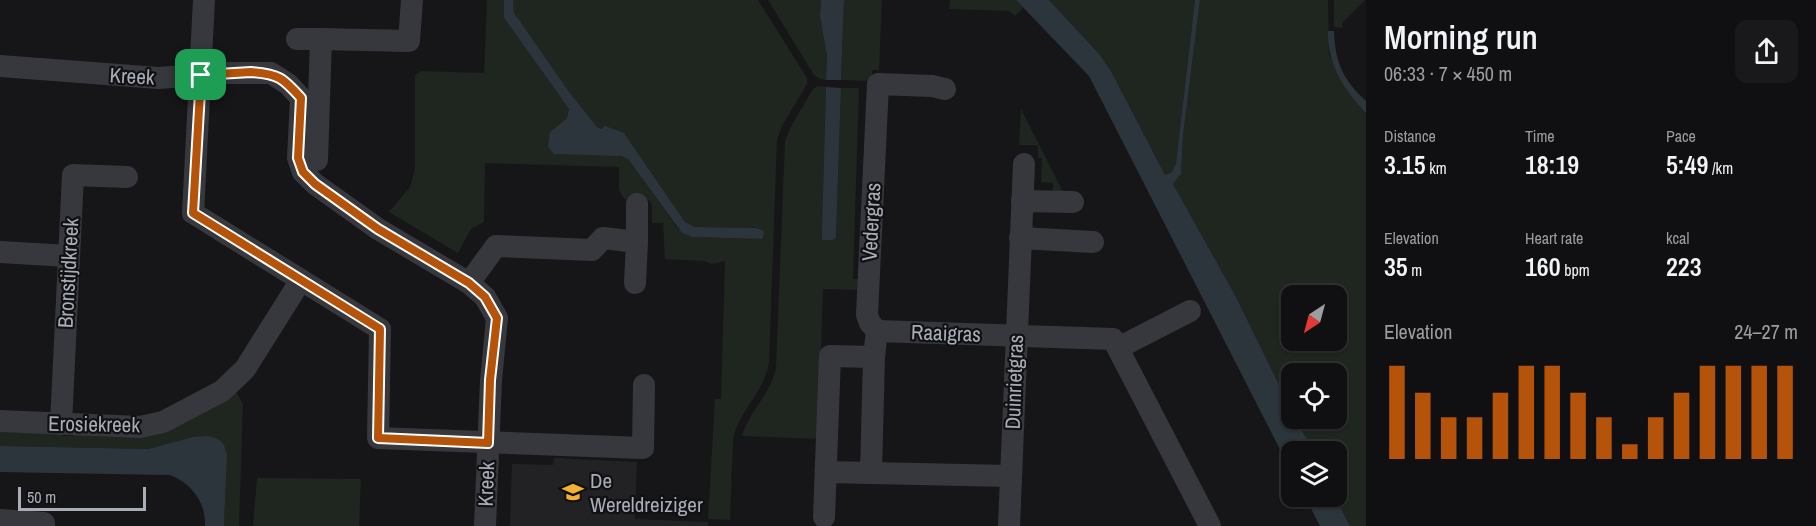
<!DOCTYPE html>
<meta charset="utf-8">
<style>
body{margin:0;font-family:"Archivo Narrow",sans-serif;background:#19191b;color:#f1f3f6;height:100vh;display:flex;flex-direction:column;font-size:22px;white-space:nowrap}
*{box-sizing:border-box;margin:0}
p{font-size:20px;color:#9c9d9f}
.icon{flex:none;width:33px;height:33px;fill:none;stroke:currentColor;stroke-width:2;stroke-linecap:round;stroke-linejoin:round}
.map{position:relative;flex:1;overflow:hidden}
.sheet{display:flex;flex-direction:column;background:#101012;width:450px}
.sheet>*{flex:none}
.needle{width:39px;rotate:216deg}
.buttons{position:absolute;left:1281px;top:285px;display:grid;gap:12px}
.buttons a{display:grid;place-items:center;width:66px;height:66px;border-radius:12px;background:#101012;box-shadow:0 2px 4px #0004,0 0 0 2px #303032;font-size:30px}
.scale{position:absolute;left:18px;bottom:15px;width:128px;box-sizing:border-box;padding-left:6px;border:3px solid #a8adb8;border-top:0;font-size:16px;line-height:21px;white-space:nowrap;color:#a8adb8;-webkit-text-stroke:4px #111113;paint-order:stroke}
.pin{position:absolute;display:grid;place-items:center;width:51px;height:51px;color:#fff;margin:-26px;border-radius:12px;box-shadow:0 3px 9px #0006}
.round{display:grid;place-items:center;flex:none;width:63px;height:63px;border-radius:12px;background:#19191b}
.headline{display:flex;align-items:center;justify-content:space-between;height:102px;padding:0 18px}
h1{font-size:33px;font-weight:600;line-height:45px}
.stats{display:grid;grid-template-columns:repeat(3,1fr);gap:9px;height:102px;padding:6px 18px}
.stats div{display:grid;align-content:center}
.stats b{font-size:26px;font-weight:600}
.stats small{font-size:16px;font-weight:400}
.stats p{font-size:16px}
.chart{height:168px;padding:12px 18px}
.chart p{display:flex;justify-content:space-between}
.chart svg{width:100%;height:108px;margin-top:6px;stroke:#b45309;stroke-width:6}
main{display:flex;flex:1;min-height:0}
.map>svg:first-child{display:block}
.built{fill:#222225}
.green{fill:#1e261f;fill-rule:evenodd}
.water{fill:#2c353c}
.lines{fill:none;stroke-linecap:round;stroke-linejoin:round}
.minor{stroke:#37383d;stroke-width:22}
.route-casing{stroke:#fff;stroke-width:12}
.route{stroke:#b45309;stroke-width:8}
.labels{text-anchor:middle;dominant-baseline:central;stroke-width:4.5;stroke-linejoin:round;paint-order:stroke}
.street-label{font-size:21px;fill:#a8adb8;stroke:#111113}
.poi-label{font-size:21px;fill:#a8adb8;stroke:#111113;text-anchor:start}
</style>
<main>
<div class="map">
<svg width="1366" height="526" viewBox="0 0 1366 526">
<rect width="100%" height="100%" fill="#161618"/>
<path class="built" d="M554,458L637,462L635,519L708,522V526H510L512,464L553,465Z"/>
<g class="green">
<path d="M487,0H504V18L569,109L567,118L550,132L628,159L679,230L692,237L762,239L763,230L756,228L695,227L685,222L624,133L605,127L601,129L597,127L570,93L514,13L513,0H758L807,78V84L782,126L777,140L769,362C765,392 739,410 733,439L730,520L708,519L715,399H721L725,261L711,264L705,261L665,259L663,223H652V206L649,200L624,199L619,190V167L485,163L484,222L471,229L458,253L389,212L410,187L415,169V75L421,71L484,73Z"/>
<path d="M768,0H821L820,16L827,56L826,80L820,79L814,75Z"/>
<path d="M844,0H882L879,70H872V81L841,80Z"/>
<path d="M950,0H1016L1023,8L1015,16L1009,11L949,9Z"/>
<path d="M1049,0H1195L1176,163L1172,172L1165,175L1112,73L1100,55Z"/>
<path d="M1200,0H1328L1329,54L1348,92L1366,113V526H1350L1335,497L1336,452L1313,451L1296,419L1336,418V374H1292L1291,409L1235,295L1173,184L1181,174L1183,136ZM1292,296H1336V340H1292Z"/>
<path d="M1334,0H1365L1342,23V28L1334,27Z"/>
<path d="M817,86L826,87L822,228L836,237L841,88H859L853,279H866V290L823,289L818,439L742,436C749,411 771,394 776,368L785,141L790,128L813,89Z"/>
<path d="M1021,109L1065,196L1053,195V183L1041,182L1042,158H1038V145H1019Z"/>
<path d="M234,388L243,404L239,526H224L227,455L193,437L148,449L0,446V429L62,431L63,436H73L74,432L141,434Z"/>
<path d="M257,478L361,479L359,526H253Z"/>
</g>
<g class="water">
<path d="M504,0H513L514,13L519,20L570,93L597,127L601,129L605,126L624,133L685,222L695,227L756,228L763,230L764,234L762,239L692,237L682,233L628,159L621,156L554,154L548,147L550,132L567,118L569,109L504,18Z"/>
<path d="M821,0H844L841,80H826L827,56L820,16Z"/>
<path d="M1016,0H1049L1100,55L1112,73L1165,175L1172,172L1176,163L1195,0H1200L1183,136L1181,174L1173,184L1235,295L1291,409L1292,418L1296,419L1313,451L1292,452L1291,471L1089,76Z"/>
<path d="M1328,31H1334C1335,62 1343,80 1366,101V113C1344,90 1327,64 1328,31Z"/>
<path d="M826,87L841,88L836,237L833,240H822V228Z"/>
<path d="M208,436C221,439 224,442 227,455L224,526H205C206,502 192,484 170,475L0,472V446H4L148,449L193,437Z"/>
<path d="M1305,497H1335L1350,526H1320Z"/>
</g>
<g class="lines">
<g class="minor">
<path d="M204,0L193,213L380,329L378,438L643,448L644,385"/>
<path d="M297,39H321L317,160"/>
<path d="M321,39L409,41L412,0"/>
<path d="M0,66L158,78L228,73H271L288,84L301,98L298,158L303,172L315,184L378,229L469,283L485,297L497,318L491,380L485,526"/>
<path d="M1022,201L1073,202"/>
<path d="M1020,238L1093,242"/>
<path d="M637,242V204"/>
<path d="M0,252L68,256"/>
<path d="M469,283L496,246L592,250L603,238L637,242L635,283"/>
<path d="M877,331L1113,339L1210,526"/>
<path d="M1118,348L1190,311"/>
<path d="M0,421L140,427L163,422L222,391L245,369L301,280"/>
<path d="M61,424L73,175L127,177"/>
<path d="M826,472L871,473L874,357L877,331L870,323L867,315L878,84L932,86L945,89"/>
<path d="M871,473L1010,476"/>
<path d="M824,517L830,356L874,357"/>
<path d="M0,520L44,523V526"/>
<path d="M1009,526L1024,164"/>
</g>
</g>
<g class="lines">
<defs>
<path id="route" d="M251,72C279,74 283,78 301,98L298,158L303,172L315,184L378,229L469,283L485,297L497,318L490,380L488,443L378,438L380,329L193,213L201,75Z"/>
</defs>
<use href="#route" class="route-casing"/>
<use href="#route" class="route"/>
</g>
<defs>
<symbol id="school-bare" viewBox="-9 -9 18 18"><path d="M0-5L7-2L0 1L-7-2ZM-4 1L0 2.5L4 1V4Q0 6-4 4Z" fill="#f2b134" stroke="#111113" stroke-width="2.5" paint-order="stroke"/></symbol>
</defs>
<g fill-rule="evenodd">
<use href="#school-bare" x="558" y="477" width="30" height="30"/>
</g>
<g class="labels">
<g class="street-label">
<text transform="translate(132 76) rotate(3)">Kreek</text>
<text transform="translate(871 222) rotate(-87)">Vedergras</text>
<text transform="translate(68 273) rotate(-87)">Bronstijdkreek</text>
<text transform="translate(946 333) rotate(2)">Raaigras</text>
<text transform="translate(1014 382) rotate(-88)">Duinrietgras</text>
<text transform="translate(94 424) rotate(1)">Erosiekreek</text>
<text transform="translate(486 484) rotate(-88)">Kreek</text>
</g>
<g class="poi-label">
<text x="590" y="480">De<tspan x="590" dy="24">Wereldreiziger</tspan></text>
</g>
</g>
</svg>
<div class="buttons">
<a><svg class="needle" viewBox="-14 -14 28 28"><path d="M0-13l5 13h-10z" fill="#e53935"/><path d="M0 13l5-13h-10z" fill="#9c9d9f"/></svg></a>
<a><svg class="icon" aria-label="locate" viewBox="0 0 24 24"><circle cx="12" cy="12" r="6"/><path d="M12 2v4M12 18v4M2 12h4M18 12h4"/></svg></a>
<a><svg class="icon" aria-label="layers" viewBox="0 0 24 24"><path d="M12 4l9 5-9 5-9-5zM3 14l9 5 9-5"/></svg></a>
</div>
<div class="scale">50 m</div>
<div class="pin" style="left:201px;top:75px;background:#1e9e55"><svg class="icon" aria-label="arrive" viewBox="0 0 24 24"><path d="M6 21V4h12l-3 4 3 4H6"/></svg></div>
</div>
<section class="sheet">
<div class="headline"><div><h1>Morning run</h1><p>06:33 · 7 × 450 m</p></div><a class="round"><svg class="icon" aria-label="share" viewBox="0 0 24 24"><path d="M12 15V3M7 8l5-5 5 5M5 13v7h14v-7"/></svg></a></div>
<div class="stats">
<div><p>Distance</p><b>3.15<small> km</small></b></div>
<div><p>Time</p><b>18:19</b></div>
<div><p>Pace</p><b>5:49<small> /km</small></b></div>
</div>
<div class="stats">
<div><p>Elevation</p><b>35<small> m</small></b></div>
<div><p>Heart rate</p><b>160<small> bpm</small></b></div>
<div><p>kcal</p><b>223</b></div>
</div>
<div class="chart"><p><span>Elevation</span>24–27 m</p>
<svg viewBox="0 0 160 44" preserveAspectRatio="none"><path d="M5 44V6M15 44V17M25 44V27M35 44V27M45 44V17M55 44V6M65 44V6M75 44V17M85 44V27M95 44V38M105 44V27M115 44V17M125 44V6M135 44V6M145 44V6M155 44V6"/></svg>
</div>
</section>
</main>
